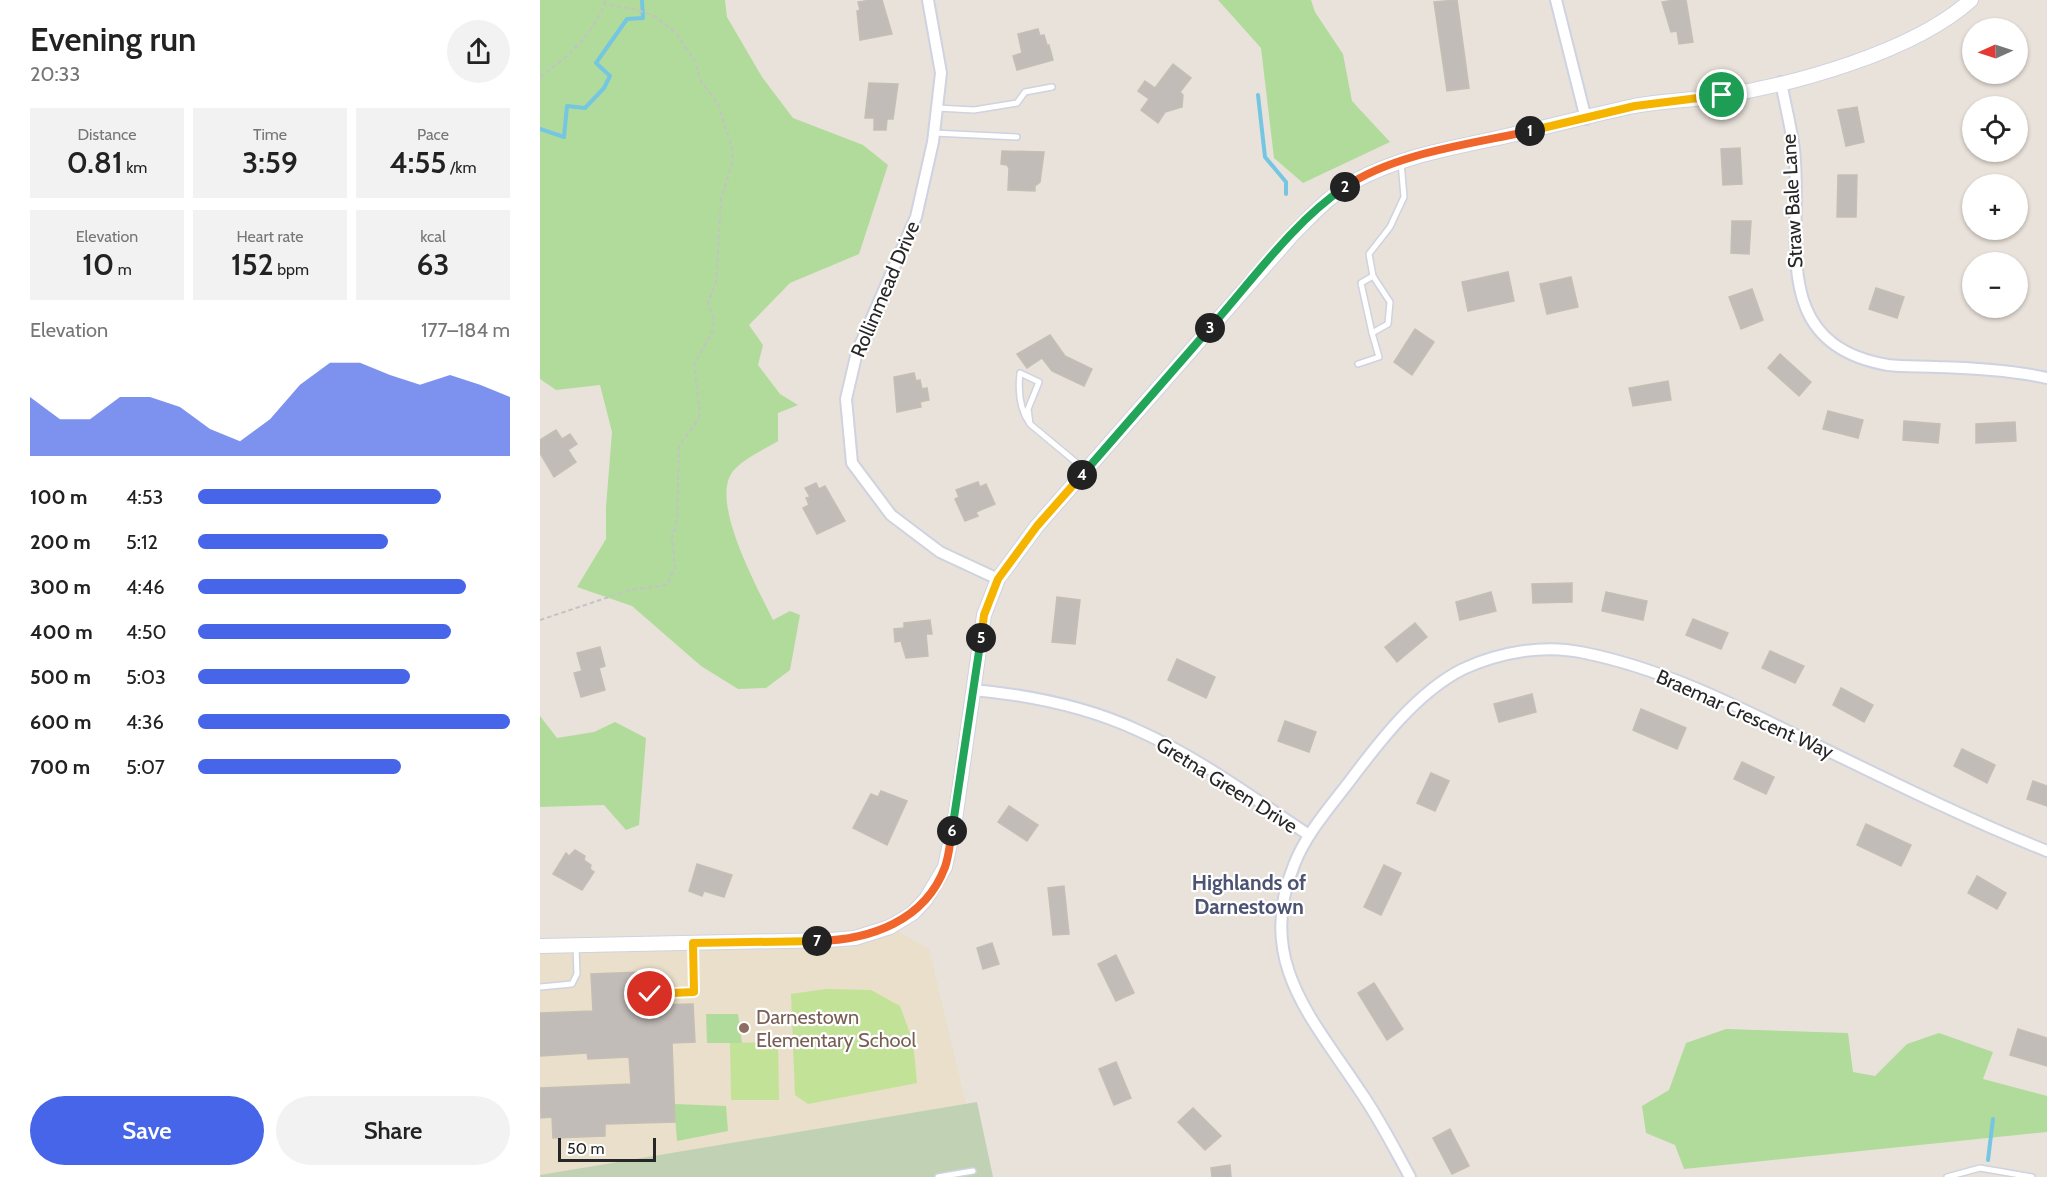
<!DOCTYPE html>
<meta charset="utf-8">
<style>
body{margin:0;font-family:Cabin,sans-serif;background:#f2f2f2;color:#222;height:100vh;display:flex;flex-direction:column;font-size:22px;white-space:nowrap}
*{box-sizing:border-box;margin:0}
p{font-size:20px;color:#767676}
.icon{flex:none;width:33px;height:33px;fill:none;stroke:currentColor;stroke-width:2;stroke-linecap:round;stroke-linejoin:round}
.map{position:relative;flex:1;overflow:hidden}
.details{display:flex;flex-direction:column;background:#fff;width:540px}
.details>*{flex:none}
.needle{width:39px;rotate:267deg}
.buttons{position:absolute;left:1422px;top:18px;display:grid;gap:12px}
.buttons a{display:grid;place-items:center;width:66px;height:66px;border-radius:50%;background:#fff;box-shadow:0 2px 4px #0004;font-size:30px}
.scale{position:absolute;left:18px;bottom:15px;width:98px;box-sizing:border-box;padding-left:6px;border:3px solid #272727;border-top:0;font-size:16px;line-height:21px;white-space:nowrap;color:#272727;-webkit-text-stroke:4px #fff;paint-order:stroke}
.pin{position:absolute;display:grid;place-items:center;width:51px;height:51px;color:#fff;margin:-26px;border:3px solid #fff;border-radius:50%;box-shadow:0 2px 6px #0007}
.km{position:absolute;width:30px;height:30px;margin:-15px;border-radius:50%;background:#222;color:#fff;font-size:16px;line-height:30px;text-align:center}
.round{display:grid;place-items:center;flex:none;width:63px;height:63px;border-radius:32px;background:#f2f2f2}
.head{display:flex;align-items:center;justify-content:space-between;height:102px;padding:0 30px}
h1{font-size:33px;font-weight:600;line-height:45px}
.stats{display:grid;grid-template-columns:repeat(3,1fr);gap:9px;height:102px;padding:6px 30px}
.stats div{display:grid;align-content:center;border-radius:0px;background:#f2f2f2;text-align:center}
.stats b{font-size:30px;font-weight:600}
.stats small{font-size:16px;font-weight:400}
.stats p{font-size:16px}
.chart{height:168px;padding:12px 30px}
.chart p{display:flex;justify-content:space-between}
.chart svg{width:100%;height:108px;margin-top:6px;fill:#4765e9;opacity:.7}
.action{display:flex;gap:12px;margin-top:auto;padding:12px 30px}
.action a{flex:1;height:69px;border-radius:36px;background:#4765e9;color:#fff;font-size:24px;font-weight:600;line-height:69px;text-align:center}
.action a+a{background:#f2f2f2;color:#222}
ul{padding:0 30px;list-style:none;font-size:20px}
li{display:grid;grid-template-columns:96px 72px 1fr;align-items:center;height:45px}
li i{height:15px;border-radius:8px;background:#4765e9}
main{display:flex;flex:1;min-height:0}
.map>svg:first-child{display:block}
.education{fill:#e9dfca}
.green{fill:#b1db9b}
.cemetery{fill:#c1d1b3}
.pitch{fill:#c2e297}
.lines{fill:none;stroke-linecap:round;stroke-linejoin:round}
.stream{stroke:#75c6e2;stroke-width:4}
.building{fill:#c1bcb7;stroke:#c4beb4;stroke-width:1.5}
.service-casing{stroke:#cfd2df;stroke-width:8}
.minor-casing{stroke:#cfd2df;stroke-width:14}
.tertiary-casing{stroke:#cfd2df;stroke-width:16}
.path{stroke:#c3c3c3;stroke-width:2;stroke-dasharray:4.5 3;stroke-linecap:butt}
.service{stroke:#fff;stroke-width:5}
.minor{stroke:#fff;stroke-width:10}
.tertiary{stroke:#fff;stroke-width:14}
.split-1-casing{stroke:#fff;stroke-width:12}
.split-2-casing{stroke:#fff;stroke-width:12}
.split-3-casing{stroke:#fff;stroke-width:12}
.split-4-casing{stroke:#fff;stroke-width:12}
.split-5-casing{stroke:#fff;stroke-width:12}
.split-6-casing{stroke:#fff;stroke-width:12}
.split-7-casing{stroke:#fff;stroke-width:12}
.split-8-casing{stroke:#fff;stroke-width:12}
.split-1{stroke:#f5b400;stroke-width:8}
.split-2{stroke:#f0652b;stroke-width:8}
.split-3{stroke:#22a559;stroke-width:8}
.split-4{stroke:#22a559;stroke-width:8}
.split-5{stroke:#f5b400;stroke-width:8}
.split-6{stroke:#22a559;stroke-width:8}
.split-7{stroke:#f0652b;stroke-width:8}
.split-8{stroke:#f5b400;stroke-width:8}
.education-dot{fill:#8d6e63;stroke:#fff;stroke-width:2}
.labels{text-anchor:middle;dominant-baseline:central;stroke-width:4.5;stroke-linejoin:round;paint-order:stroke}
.street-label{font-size:20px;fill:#272727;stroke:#fff}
.education-label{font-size:20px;fill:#785e54;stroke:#fff;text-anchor:start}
.neighbourhood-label{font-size:21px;font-weight:bold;fill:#4c5373;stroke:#fff}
</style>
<main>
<section class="details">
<div class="head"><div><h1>Evening run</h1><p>20:33</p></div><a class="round"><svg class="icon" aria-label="share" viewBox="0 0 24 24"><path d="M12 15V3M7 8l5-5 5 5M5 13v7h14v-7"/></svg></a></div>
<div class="stats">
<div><p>Distance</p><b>0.81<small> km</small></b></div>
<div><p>Time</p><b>3:59</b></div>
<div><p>Pace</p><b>4:55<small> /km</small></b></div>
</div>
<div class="stats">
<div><p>Elevation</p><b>10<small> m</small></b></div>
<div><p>Heart rate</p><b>152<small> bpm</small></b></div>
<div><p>kcal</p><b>63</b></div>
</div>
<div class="chart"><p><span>Elevation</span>177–184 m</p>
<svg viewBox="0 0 160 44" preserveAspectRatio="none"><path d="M0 44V20L10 29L20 29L30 20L40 20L50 24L60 33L70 38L80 29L90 15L100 6L110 6L120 11L130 15L140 11L150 15L160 20V44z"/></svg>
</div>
<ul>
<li><b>100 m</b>4:53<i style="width:78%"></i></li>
<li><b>200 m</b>5:12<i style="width:61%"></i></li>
<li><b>300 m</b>4:46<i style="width:86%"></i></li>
<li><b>400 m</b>4:50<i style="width:81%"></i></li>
<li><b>500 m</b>5:03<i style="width:68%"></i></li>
<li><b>600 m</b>4:36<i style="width:100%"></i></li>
<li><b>700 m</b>5:07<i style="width:65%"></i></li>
</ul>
<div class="action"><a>Save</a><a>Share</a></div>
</section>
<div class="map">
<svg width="1507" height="1177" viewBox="0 0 1507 1177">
<rect width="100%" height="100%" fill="#e9e2da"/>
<path class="education" d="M356,930L389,949L426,1104L0,1175V953L309,948Z"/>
<g class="green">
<path d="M0,0H185L187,17L222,77L253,118L323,145L348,165L319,254L250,283L209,325L223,345L218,365L240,394L258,405L238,413V441C225,449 206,457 195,469C166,497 219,590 233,620L250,611L260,615L250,670L226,688L198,689L161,666L92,606L37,587L66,539V507L72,432L60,385L16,390L0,379Z"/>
<path d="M678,0H771L775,12L803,54L812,101L850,142L763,183L734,158L721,48Z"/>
<path d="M0,716L17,738L54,732L75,722L106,738L99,825L86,830L64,805L0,807Z"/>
<path d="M166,1014H198L202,1043H167Z"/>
<path d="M1186,1029L1308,1033L1313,1072L1335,1076L1367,1044L1399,1033L1453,1052L1443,1079L1507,1096V1132L1144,1169L1135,1145L1106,1133L1102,1106L1129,1090L1146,1043Z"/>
<path d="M134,1104L186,1106L188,1131L137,1141Z"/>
</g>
<path class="cemetery" d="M437,1102L453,1177H0V1175Z"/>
<g class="pitch">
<path d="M286,989L331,990L360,1006L373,1042L377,1083L268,1104L255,1095L251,994Z"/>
<path d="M238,1042L239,1100H191L190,1043Z"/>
</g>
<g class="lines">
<g class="stream">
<path d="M718,95L725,157L746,182V194"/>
<path d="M0,129L24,137L27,106L45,108L64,88L70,76L56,63L87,19L103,18L102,0"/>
<path d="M1448,1160L1453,1119"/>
</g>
</g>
<g class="building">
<path d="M331,0H342L352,34L320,40L317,11L320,10L318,2Z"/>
<path d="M917,0L929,88L907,91L894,2Z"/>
<path d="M1134,0H1146L1153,42L1139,44L1137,31L1131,32L1122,2Z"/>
<path d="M498,29L500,36L504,35L507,45H509L513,60L477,70L473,56L482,53L478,34Z"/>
<path d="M633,64L651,78L640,92L643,95L642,107L625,112L618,123L601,110L609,99L598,91L605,81L615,88Z"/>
<path d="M329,83L358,84L353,119H347L346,130H334V118H325Z"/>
<path d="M1317,107L1324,142L1306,146L1298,110Z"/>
<path d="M1200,148L1202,184L1183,185L1181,149Z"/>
<path d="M462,151L504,152L500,182L495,186V191L468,190L469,168L467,165L461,164Z"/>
<path d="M1298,175H1317L1316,217H1297Z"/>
<path d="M1192,221H1211L1209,254L1191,253Z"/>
<path d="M968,272L974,301L928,311L922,282Z"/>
<path d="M1031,277L1038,307L1007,314L1000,284Z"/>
<path d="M1336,288L1364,297L1357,318L1329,309Z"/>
<path d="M1212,289L1223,320L1201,329L1189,297Z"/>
<path d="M875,329L894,342L872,375L854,362Z"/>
<path d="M510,335L525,356L552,369L544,386L512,371L502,358L487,368L477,354Z"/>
<path d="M1240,354L1271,382L1259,396L1228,368Z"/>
<path d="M374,373L376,381L380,380L382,389L387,388L389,400L380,402L381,407L357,412L354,377Z"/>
<path d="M1128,381L1131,400L1093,406L1089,388Z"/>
<path d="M1288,411L1323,420L1318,438L1283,429Z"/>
<path d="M1364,421L1400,424L1398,443L1363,440Z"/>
<path d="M1475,422L1476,441L1436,443V424Z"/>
<path d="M16,430L22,439L30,434L37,444L28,450L36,462L14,477L0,453V440Z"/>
<path d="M438,482L440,487L446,484L455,504L436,512L438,516L425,521L415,499L419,497L416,490Z"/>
<path d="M276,483L279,489L285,486L305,521L277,534L263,508L269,505L266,498L270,497L265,488Z"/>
<path d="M1032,583V602L993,603L992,584Z"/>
<path d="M951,592L956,611L920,620L916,602Z"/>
<path d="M1066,592L1107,601L1103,620L1062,611Z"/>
<path d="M517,597L540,600L535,644L512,642Z"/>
<path d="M1153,619L1188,633L1181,649L1146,635Z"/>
<path d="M390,620L392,634H386L388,656L366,658L361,641L355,642L354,629L364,628V623Z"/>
<path d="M875,623L887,637L857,662L845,647Z"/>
<path d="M60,647L65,666L59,668L65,690L41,697L34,673L42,671L37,653Z"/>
<path d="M1230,651L1264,666L1255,683L1222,668Z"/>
<path d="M637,659L675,677L666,698L628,680Z"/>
<path d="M1301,688L1333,705L1324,722L1293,705Z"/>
<path d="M992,694L996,712L959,722L954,704Z"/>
<path d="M1101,709L1146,728L1137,749L1093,730Z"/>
<path d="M745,721L776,732L769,752L738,741Z"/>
<path d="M1422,749L1455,765L1447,783L1414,766Z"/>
<path d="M1202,762L1234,777L1226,794L1194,779Z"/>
<path d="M891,773L909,781L895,811L877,803Z"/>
<path d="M1493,781L1507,786V806L1487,799Z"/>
<path d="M341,791L367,801L347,845L313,828L331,794L338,797Z"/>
<path d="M469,806L498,825L487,841L458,822Z"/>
<path d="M1326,824L1371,845L1361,866L1317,845Z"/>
<path d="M35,850L45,856L44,860L51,865L50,869L54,872L42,890L13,874L26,853L29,856Z"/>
<path d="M157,864L192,875L184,897L164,891L162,896L149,891Z"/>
<path d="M844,865L861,873L841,915L824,907Z"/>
<path d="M1437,876L1466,893L1457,909L1428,893Z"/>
<path d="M524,886L529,934L513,935L508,888Z"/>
<path d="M452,943L459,964L443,969L437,948Z"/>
<path d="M576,955L594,993L576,1001L558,964Z"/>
<path d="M101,972L103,1005L153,1004L155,1042L132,1043L135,1122L65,1124V1136L13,1138L12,1117L1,1118L0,1088L91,1084L89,1057L48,1059L47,1053L0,1056V1013L53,1011L51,974Z"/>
<path d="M834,983L863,1029L847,1040L818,993Z"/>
<path d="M1478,1029L1507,1038V1066L1470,1055Z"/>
<path d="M576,1062L591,1098L574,1105L559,1069Z"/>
<path d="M653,1108L681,1136L665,1150L638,1122Z"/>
<path d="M910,1129L929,1166L912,1174L893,1138Z"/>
<path d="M690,1165L691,1177H672L671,1168Z"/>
</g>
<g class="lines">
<defs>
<g id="service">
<path d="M397,108L434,110L477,103L485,92L512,87"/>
<path d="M394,133L477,137"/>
<path d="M832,333L821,283L833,276"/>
<path d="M818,364L839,357L832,333L848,324L850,302L833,276L829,254L850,227L864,197L861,162"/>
<path d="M490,424C479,409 478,391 480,373L499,382L488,409L490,424L544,469"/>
<path d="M0,987L32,984L37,974L36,947"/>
<path d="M110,994L154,992L153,945"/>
<path d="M398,1177L433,1171"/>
<path d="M1407,1177L1440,1168L1492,1177"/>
</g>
<g id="minor">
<path d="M388,0L401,73L393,142L376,217L317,352L306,399L312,463L351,515L400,552L458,579"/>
<path d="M1016,0L1046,119"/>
<path d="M1241,82C1245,104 1251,127 1254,149C1264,235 1225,344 1348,365C1364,367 1382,366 1398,367C1434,368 1471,370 1507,378"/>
<path d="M433,690C489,695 545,706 597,730C658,757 713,798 769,835"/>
<path d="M870,1177C854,1148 839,1118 820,1091C772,1018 715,960 754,865C766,834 789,808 809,782C839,742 877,692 923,669C960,652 1004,644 1045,653C1123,669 1193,704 1264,739C1344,778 1424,818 1507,851"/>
</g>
<path id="tertiary" d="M0,946L290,940L315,938L350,927L373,913L386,899L405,867L415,820L444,615L458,579L497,526L753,234C772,215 791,194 815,181C857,158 906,149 953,139C1000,129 1047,116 1094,106C1122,101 1151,100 1180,96C1256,84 1373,52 1431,0"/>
</defs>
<use href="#service" class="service-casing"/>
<use href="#minor" class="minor-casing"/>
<use href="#tertiary" class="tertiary-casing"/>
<g class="path">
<path d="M0,77C31,54 48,39 65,4"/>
<path d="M0,620L90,590L127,585L135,567L132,537L137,520L139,446L158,420L160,413L154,365L173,330L174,320L168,302L176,283L181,200L193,159L192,148L178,104L160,80L155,61L136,33L116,17L98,10L65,4L64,0"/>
</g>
<use href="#service" class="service"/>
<use href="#minor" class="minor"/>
<use href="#tertiary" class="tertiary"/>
</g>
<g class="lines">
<defs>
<path id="split-1" d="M990,131L1095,106L1182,95"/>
<path id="split-2" d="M805,187C855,153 931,144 990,131"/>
<path id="split-3" d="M670,328C712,281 752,223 805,187"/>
<path id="split-4" d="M542,475L670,328"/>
<path id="split-5" d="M441,638L444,615L458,579L497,526L542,475"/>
<path id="split-6" d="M412,831L441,638"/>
<path id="split-7" d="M277,941C330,940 385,921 405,867C409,856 410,842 412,831"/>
<path id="split-8" d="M110,994L154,992L153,943L277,941"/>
</defs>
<use href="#split-1" class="split-1-casing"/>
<use href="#split-2" class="split-2-casing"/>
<use href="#split-3" class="split-3-casing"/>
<use href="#split-4" class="split-4-casing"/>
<use href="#split-5" class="split-5-casing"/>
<use href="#split-6" class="split-6-casing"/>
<use href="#split-7" class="split-7-casing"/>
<use href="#split-8" class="split-8-casing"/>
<use href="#split-1" class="split-1"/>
<use href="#split-2" class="split-2"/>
<use href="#split-3" class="split-3"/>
<use href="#split-4" class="split-4"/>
<use href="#split-5" class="split-5"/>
<use href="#split-6" class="split-6"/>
<use href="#split-7" class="split-7"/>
<use href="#split-8" class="split-8"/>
</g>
<circle class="education-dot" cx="204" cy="1028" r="6"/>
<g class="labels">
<g class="street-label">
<text transform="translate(1252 201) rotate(-93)">Straw Bale Lane</text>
<text transform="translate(345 289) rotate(-67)">Rollinmead Drive</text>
<text transform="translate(1205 714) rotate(24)">Braemar Crescent Way</text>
<text transform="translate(687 785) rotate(32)">Gretna Green Drive</text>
</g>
<g class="education-label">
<text x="216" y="1017">Darnestown<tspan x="216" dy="23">Elementary School</tspan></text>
</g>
<g class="neighbourhood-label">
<text x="709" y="882">Highlands of<tspan x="709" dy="24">Darnestown</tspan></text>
</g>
</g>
</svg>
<div class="buttons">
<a><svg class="needle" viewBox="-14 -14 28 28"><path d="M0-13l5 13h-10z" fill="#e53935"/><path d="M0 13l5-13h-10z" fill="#767676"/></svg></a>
<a><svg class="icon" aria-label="locate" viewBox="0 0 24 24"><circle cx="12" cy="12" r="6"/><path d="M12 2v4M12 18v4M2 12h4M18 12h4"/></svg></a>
<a>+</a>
<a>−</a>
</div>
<div class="scale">50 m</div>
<div class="pin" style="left:1182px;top:95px;background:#1e9e55"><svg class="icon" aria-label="arrive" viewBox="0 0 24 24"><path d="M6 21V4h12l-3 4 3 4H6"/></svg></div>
<div class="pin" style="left:110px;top:994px;background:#d93025"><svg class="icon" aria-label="check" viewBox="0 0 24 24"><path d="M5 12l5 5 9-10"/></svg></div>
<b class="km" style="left:990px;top:131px">1</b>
<b class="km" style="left:805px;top:187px">2</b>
<b class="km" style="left:670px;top:328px">3</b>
<b class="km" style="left:542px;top:475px">4</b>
<b class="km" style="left:441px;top:638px">5</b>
<b class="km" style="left:412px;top:831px">6</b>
<b class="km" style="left:277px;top:941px">7</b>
</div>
</main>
